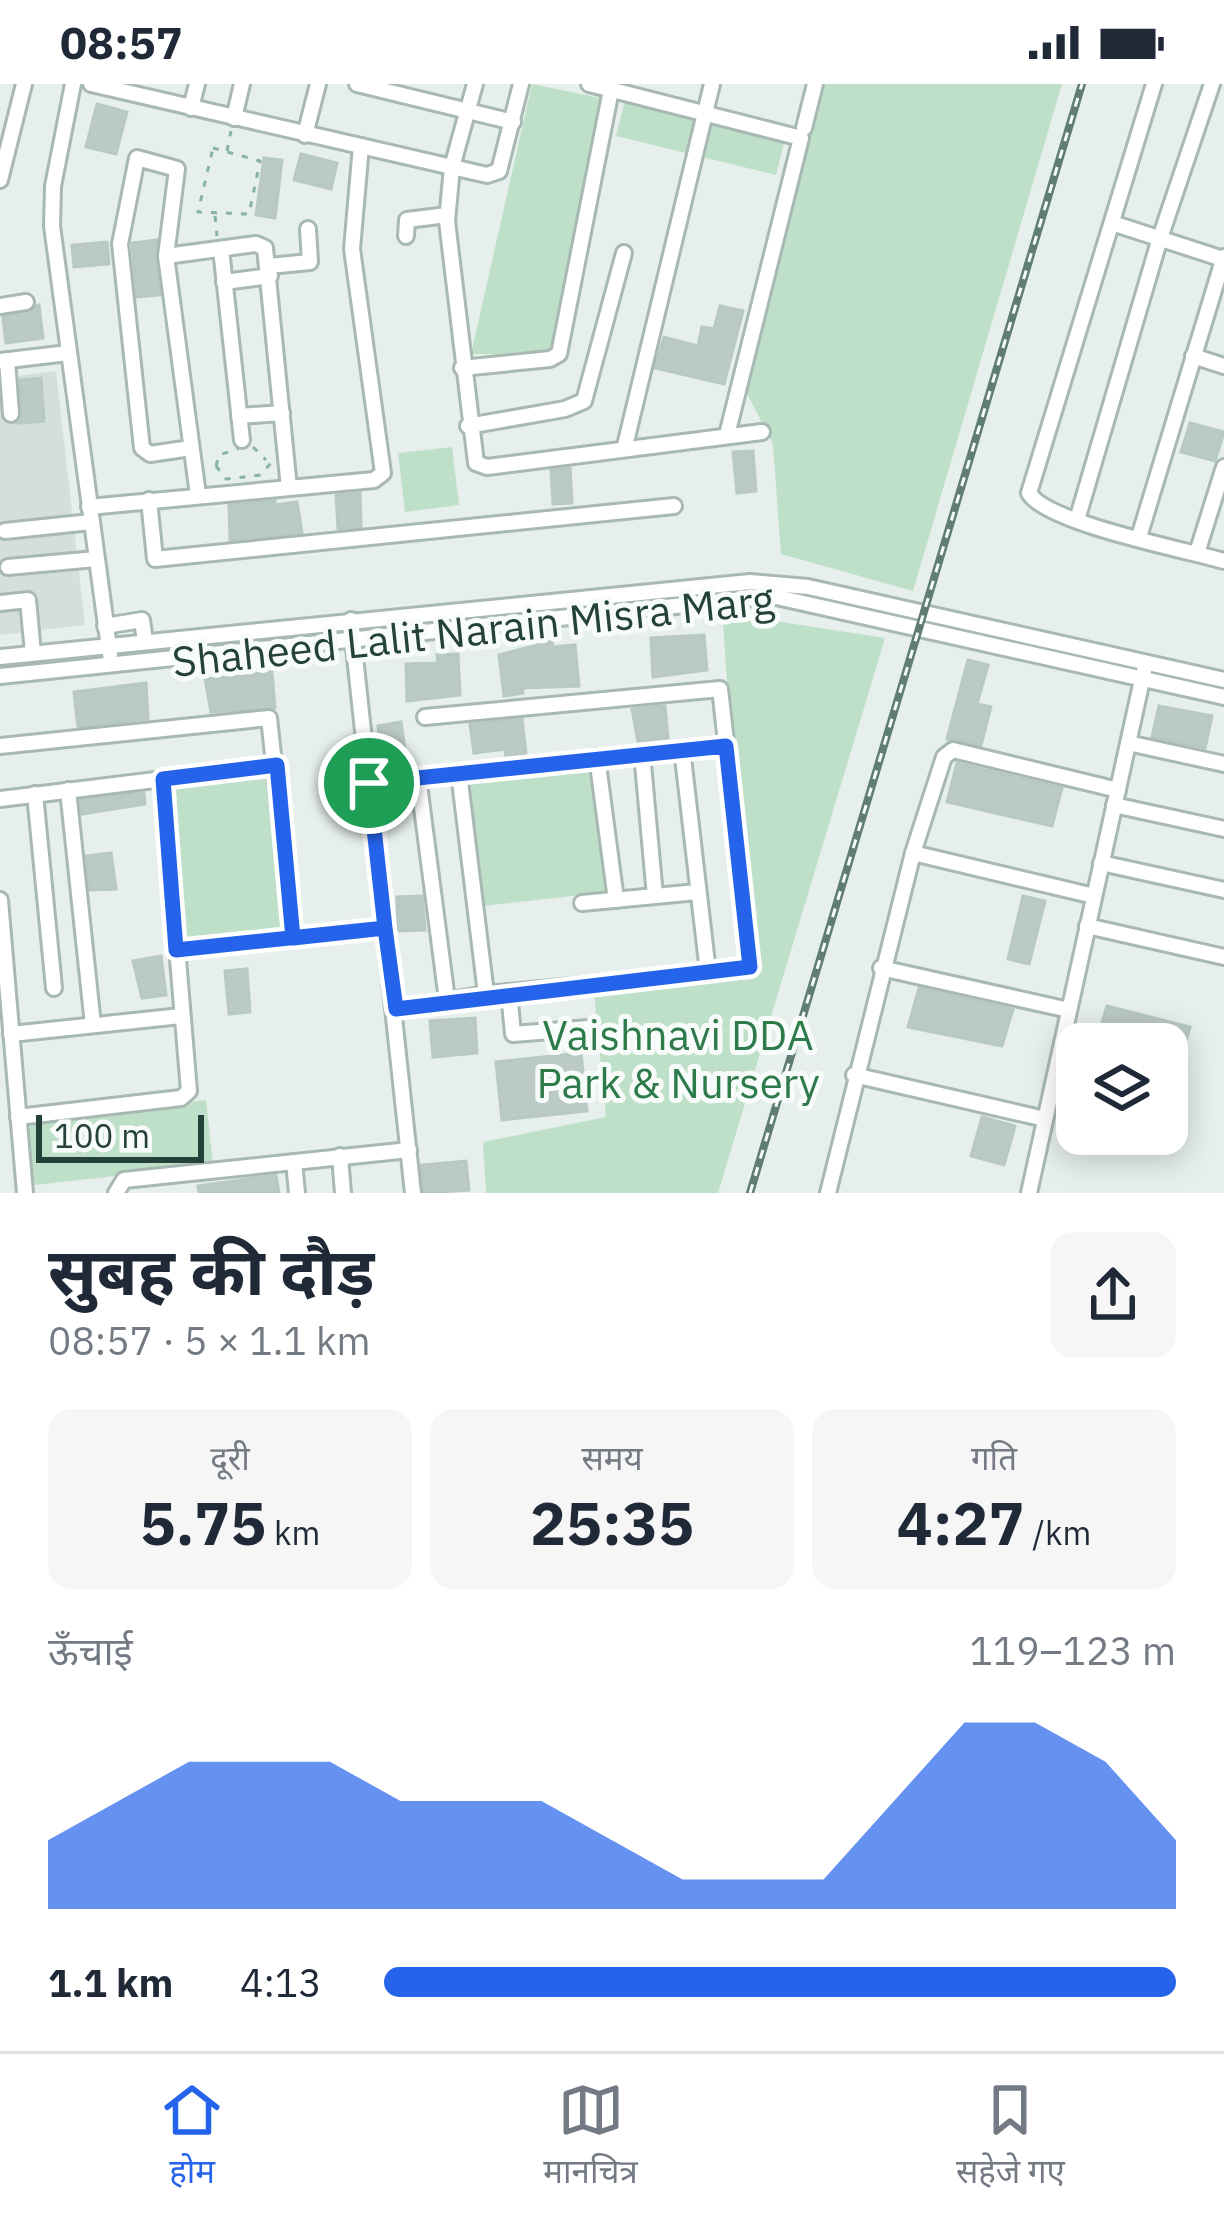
<!DOCTYPE html>
<html lang="hi">
<meta charset="utf-8">
<style>
body{margin:0;font-family:"IBM Plex Sans","Noto Sans Devanagari",sans-serif;background:#f6f6f7;color:#1f2937;height:100vh;display:flex;flex-direction:column;font-size:45px;white-space:nowrap}
*{box-sizing:border-box;margin:0}
p{font-size:39px;color:#747a83}
.icon{flex:none;width:66px;height:66px;fill:none;stroke:currentColor;stroke-width:2;stroke-linecap:round;stroke-linejoin:round}
.map{position:relative;height:1109px;overflow:hidden}
.sheet{display:flex;flex-direction:column;background:#fff;flex:1}
.sheet>*{flex:none}
.controls{position:absolute;left:1056px;top:939px;display:grid;gap:24px}
.controls a{display:grid;place-items:center;width:132px;height:132px;border-radius:24px;background:#fff;box-shadow:0 6px 30px #0003;font-size:60px}
.scale{position:absolute;left:36px;bottom:30px;width:168px;box-sizing:border-box;padding-left:12px;border:6px solid #24423a;border-top:0;font-size:33px;line-height:42px;white-space:nowrap;color:#24423a;-webkit-text-stroke:9px #f7fbf9;paint-order:stroke}
.pin{position:absolute;display:grid;place-items:center;width:102px;height:102px;color:#fff;margin:-51px;border:6px solid #fff;border-radius:50%;box-shadow:0 3px 12px #0007}
.round{display:grid;place-items:center;flex:none;width:126px;height:126px;border-radius:24px;background:#f6f6f7}
.headline{display:flex;align-items:center;justify-content:space-between;height:204px;padding:0 48px}
h1{font-size:66px;font-weight:700;line-height:90px}
.metrics{display:grid;grid-template-columns:repeat(3,1fr);gap:18px;height:204px;padding:12px 48px}
.metrics div{display:grid;align-content:center;border-radius:24px;background:#f6f6f7;text-align:center}
.metrics b{font-size:60px;font-weight:700}
.metrics small{font-size:33px;font-weight:400}
.metrics p{font-size:33px}
.chart{height:336px;padding:24px 48px}
.chart p{display:flex;justify-content:space-between}
.chart svg{width:100%;height:216px;margin-top:12px;fill:#2563eb;opacity:.7}
ul{padding:0 48px;list-style:none;font-size:39px}
li{display:grid;grid-template-columns:192px 144px 1fr;align-items:center;height:90px}
li i{height:30px;border-radius:15px;background:#2563eb}
.status{display:flex;justify-content:space-between;align-items:center;height:84px;padding:0 60px;background:#fff;direction:ltr}
.status svg{height:33px;fill:currentColor}
.dock{display:flex;justify-content:space-around;align-items:center;height:168px;border-top:3px solid #e0e1e3;background:#fff;font-size:33px;color:#747a83}
.dock a{display:grid;justify-items:center;gap:6px}
.dock .current{color:#2563eb}
.map>svg:first-child{display:block}
.built{fill:#d4dfda}
.green{fill:#bfe0c8}
.building{fill:#bbcac4;stroke:#b8c9c2;stroke-width:3}
.lines{fill:none;stroke-linecap:round;stroke-linejoin:round}
.minor-casing{stroke:#a8b8b2;stroke-width:20}
.path{stroke:#86b3a5;stroke-width:3;stroke-dasharray:6 9;stroke-linecap:butt}
.minor{stroke:#fff;stroke-width:14}
.rail-casing{stroke:#5f7d75;stroke-width:8}
.rail{stroke:#f7fbf9;stroke-width:3;stroke-dasharray:9;stroke-linecap:butt}
.route-casing{stroke:#fff;stroke-width:24}
.route{stroke:#2563eb;stroke-width:15}
.labels{text-anchor:middle;dominant-baseline:central;stroke-width:10;stroke-linejoin:round;paint-order:stroke}
.street-label{font-size:42px;fill:#24423a;stroke:#f7fbf9}
.park-label{font-size:42px;fill:#2d7a4b;stroke:#f7fbf9}
</style>
<div class="status"><b>08:57</b><svg viewBox="0 0 49 12"><path d="M0 12V9h3v3zM5 12V6h3v6zM10 12V3h3v9zM15 12V0h3v12zM26 1h20v11H26zM47 4h2v5h-2z"/></svg></div>
<div class="map">
<svg width="1224" height="1109" viewBox="0 0 1224 1109">
<rect width="100%" height="100%" fill="#e6efeb"/>
<path class="built" d="M56,287L85,541L0,551V294Z"/>
<g class="green">
<path d="M532,0L605,15L555,256L546,270H471Z"/>
<path d="M820,0H1062L913,507L781,470L773,360L744,304Z"/>
<path d="M625,16L785,55L776,91L616,52Z"/>
<path d="M452,363L459,421L405,428L398,369Z"/>
<path d="M762,535L885,554L718,1109H486L483,1058L606,1033L594,909L747,885L723,539Z"/>
<path d="M593,680L607,808L483,822L470,694Z"/>
<path d="M273,689L289,844L185,855L169,700Z"/>
<path d="M206,1016L213,1081L34,1101L27,1036Z"/>
</g>
<g class="building">
<path d="M97,20L127,28L116,70L86,63Z"/>
<path d="M301,70L337,79L331,105L294,96Z"/>
<path d="M264,74L282,76L275,134L256,131Z"/>
<path d="M157,156L160,211L137,213L132,159Z"/>
<path d="M107,158L109,180L74,183L72,161Z"/>
<path d="M39,221L43,254L6,259L3,233Z"/>
<path d="M720,222L743,227L724,300L655,284L664,253L698,262L702,243L714,245Z"/>
<path d="M41,294L44,337L17,339L22,329L20,296Z"/>
<path d="M1190,339L1224,348L1215,377L1181,368Z"/>
<path d="M753,367L756,407L737,409L733,368Z"/>
<path d="M570,384L572,419L553,420L551,386Z"/>
<path d="M360,409L361,443L338,445L336,411Z"/>
<path d="M275,417V421L297,418L302,449L230,456L229,421Z"/>
<path d="M704,551L707,586L653,593L651,554Z"/>
<path d="M552,557L553,563L575,561L579,602L522,604L523,609L504,612L499,571Z"/>
<path d="M458,570L460,611L407,617L406,580L438,579L437,571Z"/>
<path d="M968,576L988,581L977,620L991,623L981,661L947,655Z"/>
<path d="M272,588L275,624L211,628L205,595Z"/>
<path d="M146,599L148,635L78,643L74,608Z"/>
<path d="M665,622L668,654L638,657L632,625Z"/>
<path d="M1159,622L1212,632L1205,664L1152,653Z"/>
<path d="M522,635L526,670L506,673L505,665L474,669L470,640Z"/>
<path d="M401,638L407,680L384,684L378,642Z"/>
<path d="M957,679L1062,704L1052,742L947,718Z"/>
<path d="M144,709L145,720L82,730L80,716Z"/>
<path d="M111,769L116,805L90,806L86,772Z"/>
<path d="M422,812L425,846L398,847L397,813Z"/>
<path d="M1023,812L1045,817L1029,880L1008,875Z"/>
<path d="M161,872L166,911L142,914L133,877Z"/>
<path d="M247,885L250,928L229,930L225,887Z"/>
<path d="M919,904L1013,925L1002,962L908,943Z"/>
<path d="M1107,922L1190,943L1180,977L1167,973V960L1097,955Z"/>
<path d="M475,934L477,969L433,973L430,937Z"/>
<path d="M581,969L587,1027L502,1036L496,978Z"/>
<path d="M982,1033L1015,1042L1004,1081L971,1072Z"/>
<path d="M466,1077L469,1106L424,1109L421,1081Z"/>
<path d="M276,1091L279,1109H199L198,1102Z"/>
</g>
<g class="lines">
<defs>
<g id="minor">
<path d="M73,0L53,102L52,142L110,571"/>
<path d="M91,0L487,91L499,87L521,0"/>
<path d="M357,0L513,38"/>
<path d="M475,0L452,83L447,137L476,379L487,383L762,348"/>
<path d="M589,0L801,54L727,351"/>
<path d="M1154,0L1029,409C1046,439 1186,466 1224,477"/>
<path d="M191,24L197,0"/>
<path d="M234,34L242,0"/>
<path d="M804,44L815,0"/>
<path d="M305,51L318,0"/>
<path d="M0,96L24,0"/>
<path d="M1112,139L1223,175"/>
<path d="M406,152L407,136L447,131"/>
<path d="M221,165L242,356"/>
<path d="M166,172L256,160L265,164L289,404"/>
<path d="M269,182L310,178L308,145"/>
<path d="M224,198L270,192"/>
<path d="M0,222L26,218"/>
<path d="M1193,272L1224,282"/>
<path d="M7,276L11,330"/>
<path d="M0,277L68,269"/>
<path d="M462,284L550,275L559,270L611,6"/>
<path d="M239,332L282,329"/>
<path d="M468,342L565,325L584,317L624,169"/>
<path d="M625,362L712,0"/>
<path d="M191,364L150,370L142,364L120,160L137,74L177,85L166,172L198,411"/>
<path d="M149,416L155,475L674,422"/>
<path d="M89,423L374,396L383,389L352,165L361,62"/>
<path d="M1077,436L1160,154L1212,0"/>
<path d="M5,447L91,438"/>
<path d="M1139,453L1224,173"/>
<path d="M1197,469L1224,383"/>
<path d="M8,483L96,475"/>
<path d="M0,519L28,516L33,569"/>
<path d="M351,536L413,1109"/>
<path d="M105,542L142,536L145,557"/>
<path d="M0,573L750,498L808,503L1224,596"/>
<path d="M0,592L772,512L1224,613"/>
<path d="M1128,659L1224,680"/>
<path d="M0,662L269,634L293,854"/>
<path d="M682,665L708,888"/>
<path d="M642,669L655,812"/>
<path d="M597,673L616,816"/>
<path d="M459,689L486,910"/>
<path d="M418,693L447,916"/>
<path d="M369,699L726,662"/>
<path d="M68,706L93,941"/>
<path d="M35,710L54,904"/>
<path d="M0,715L277,681"/>
<path d="M1114,721L1224,745"/>
<path d="M913,769L944,673L953,666L1118,706"/>
<path d="M1101,779L1224,806"/>
<path d="M0,816L25,1109"/>
<path d="M582,819L697,808"/>
<path d="M1087,842L1224,873"/>
<path d="M176,866L385,844"/>
<path d="M881,884L1069,926"/>
<path d="M509,908L513,950L589,944"/>
<path d="M396,925L486,910L745,886L751,879L720,605L425,633"/>
<path d="M11,950L181,932"/>
<path d="M854,991L1045,1035"/>
<path d="M18,1033L181,1014L189,1007L163,695"/>
<path d="M340,1072L343,1109"/>
<path d="M294,1078L297,1109"/>
<path d="M116,1109L124,1096L409,1066"/>
<path d="M828,1109L913,769L1094,812"/>
<path d="M1029,1109L1144,587"/>
</g>
</defs>
<use href="#minor" class="minor-casing"/>
<g class="path">
<path d="M213,64L260,77L249,130L198,128Z"/>
<path d="M227,67L231,47"/>
<path d="M215,132L217,152"/>
<path d="M253,363L266,376"/>
<path d="M216,382L226,395L260,391L272,378"/>
<path d="M216,382L219,371L238,365"/>
</g>
<use href="#minor" class="minor"/>
<defs>
<path id="rail" d="M750,1109L1082,0"/>
</defs>
<use href="#rail" class="rail-casing"/>
<use href="#rail" class="rail"/>
</g>
<g class="lines">
<defs>
<path id="route" d="M369,699L385,844L293,854L277,681L163,695L176,866L385,844L396,925L750,883L726,662L369,699"/>
</defs>
<use href="#route" class="route-casing"/>
<use href="#route" class="route"/>
</g>
<g class="labels">
<g class="street-label">
<text transform="translate(473 546) rotate(-6)">Shaheed Lalit Narain Misra Marg</text>
</g>
<g class="park-label">
<text x="678" y="950">Vaishnavi DDA<tspan x="678" dy="48">Park &amp; Nursery</tspan></text>
</g>
</g>
</svg>
<div class="controls">
<a><svg class="icon" aria-label="layers" viewBox="0 0 24 24"><path d="M12 4l9 5-9 5-9-5zM3 14l9 5 9-5"/></svg></a>
</div>
<div class="scale">100 m</div>
<div class="pin" style="left:369px;top:699px;background:#1e9e55"><svg class="icon" aria-label="arrive" viewBox="0 0 24 24"><path d="M6 21V4h12l-3 4 3 4H6"/></svg></div>
</div>
<section class="sheet">
<div class="headline"><div><h1>सुबह की दौड़</h1><p>08:57 · 5 × 1.1 km</p></div><a class="round"><svg class="icon" aria-label="share" viewBox="0 0 24 24"><path d="M12 15V3M7 8l5-5 5 5M5 13v7h14v-7"/></svg></a></div>
<div class="metrics">
<div><p>दूरी</p><b>5.75<small> km</small></b></div>
<div><p>समय</p><b>25:35</b></div>
<div><p>गति</p><b>4:27<small> /km</small></b></div>
</div>
<div class="chart"><p><span>ऊँचाई</span>119–123 m</p>
<svg viewBox="0 0 160 44" preserveAspectRatio="none"><path d="M0 44V30L10 22L20 14L30 14L40 14L50 22L60 22L70 22L80 30L90 38L100 38L110 38L120 22L130 6L140 6L150 14L160 30V44z"/></svg>
</div>
<ul>
<li><b>1.1 km</b>4:13<i style="width:100%"></i></li>
</ul>
</section>
<nav class="dock">
<a class="current"><svg class="icon" aria-label="home" viewBox="0 0 24 24"><path d="M3 11l9-7 9 7M6 9v11h12V9"/></svg>होम</a>
<a><svg class="icon" aria-label="map" viewBox="0 0 24 24"><path d="M3 6l6-2 6 2 6-2v14l-6 2-6-2-6 2zM9 4v14M15 6v14"/></svg>मानचित्र</a>
<a><svg class="icon" aria-label="saved" viewBox="0 0 24 24"><path d="M7 4h10v16l-5-4-5 4z"/></svg>सहेजे गए</a>
</nav>
